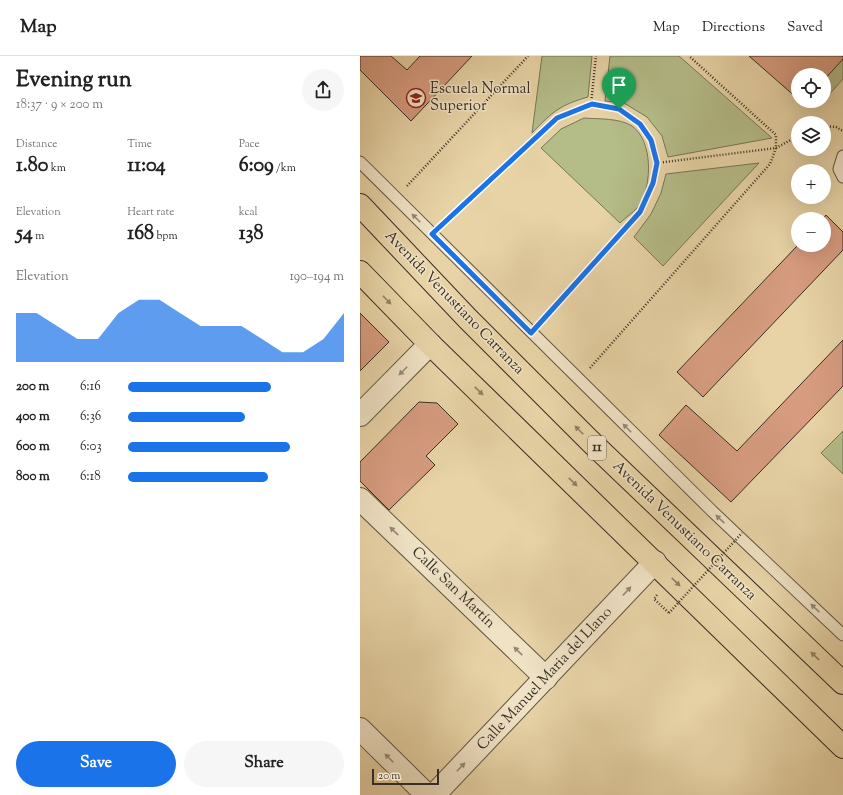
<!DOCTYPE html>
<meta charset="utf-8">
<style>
body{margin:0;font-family:"Sorts Mill Goudy",serif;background:#f6f6f6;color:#222;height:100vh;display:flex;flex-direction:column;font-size:15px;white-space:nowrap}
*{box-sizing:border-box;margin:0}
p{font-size:13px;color:#767676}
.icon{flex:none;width:22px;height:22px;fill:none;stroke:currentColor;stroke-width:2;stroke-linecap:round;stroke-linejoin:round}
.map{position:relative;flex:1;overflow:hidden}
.side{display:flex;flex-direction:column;background:#fff;width:360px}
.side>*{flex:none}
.fabs{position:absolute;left:431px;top:12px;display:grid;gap:8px}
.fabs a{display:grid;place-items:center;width:40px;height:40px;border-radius:50%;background:#fff;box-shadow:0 4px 16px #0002;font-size:20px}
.scale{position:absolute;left:12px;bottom:10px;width:67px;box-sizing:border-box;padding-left:4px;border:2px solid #3a2e25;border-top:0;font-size:11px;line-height:14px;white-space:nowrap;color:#3a2e25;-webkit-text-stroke:3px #efe2c5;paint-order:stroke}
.pin{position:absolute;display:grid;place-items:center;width:34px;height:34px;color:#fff;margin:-41px -17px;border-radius:50% 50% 50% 0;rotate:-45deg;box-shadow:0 0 4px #0007}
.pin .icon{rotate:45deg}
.round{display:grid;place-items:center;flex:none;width:42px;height:42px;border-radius:21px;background:#f6f6f6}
.head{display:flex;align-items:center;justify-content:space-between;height:68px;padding:0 16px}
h1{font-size:22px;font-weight:800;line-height:30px}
.stats{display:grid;grid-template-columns:repeat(3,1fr);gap:6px;height:68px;padding:4px 16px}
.stats div{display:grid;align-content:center}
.stats b{font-size:20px;font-weight:800}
.stats small{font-size:11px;font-weight:400}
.stats p{font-size:11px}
.chart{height:112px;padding:8px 16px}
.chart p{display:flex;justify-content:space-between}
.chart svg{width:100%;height:72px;margin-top:4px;fill:#1a73e8;opacity:.7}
.cta{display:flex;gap:8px;margin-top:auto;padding:8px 16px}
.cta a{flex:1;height:46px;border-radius:24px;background:#1a73e8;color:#fff;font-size:16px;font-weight:800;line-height:46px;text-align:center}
.cta a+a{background:#f6f6f6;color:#222}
ul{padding:0 16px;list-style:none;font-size:13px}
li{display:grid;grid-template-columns:64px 48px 1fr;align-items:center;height:30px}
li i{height:10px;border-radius:5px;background:#1a73e8}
header{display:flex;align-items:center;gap:24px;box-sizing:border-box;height:56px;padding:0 20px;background:#fff;border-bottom:1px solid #e0e0e0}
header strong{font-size:19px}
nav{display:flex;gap:22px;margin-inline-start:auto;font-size:14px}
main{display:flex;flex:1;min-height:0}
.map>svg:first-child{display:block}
.green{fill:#b4bc88;stroke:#777556}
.building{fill:#d79c80;stroke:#3a2e25}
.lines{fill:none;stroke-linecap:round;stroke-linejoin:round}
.service-casing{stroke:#655745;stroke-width:13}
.minor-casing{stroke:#655745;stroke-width:24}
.primary-casing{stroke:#3a2e25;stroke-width:24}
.path{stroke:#3a2e25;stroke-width:2.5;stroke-dasharray:1 2;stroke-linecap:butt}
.service{stroke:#efe2c5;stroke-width:11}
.minor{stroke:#efe2c5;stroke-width:22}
.primary{stroke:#e7d3a6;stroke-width:22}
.path-bridge{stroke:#3a2e25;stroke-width:2.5;stroke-dasharray:1 2;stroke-linecap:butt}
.oneway{fill:#948875}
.oneway2{fill:#908066}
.route-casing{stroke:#fff;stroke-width:8}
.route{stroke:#1a73e8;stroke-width:5}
.labels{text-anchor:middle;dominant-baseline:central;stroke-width:3;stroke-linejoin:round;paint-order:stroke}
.shield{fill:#efe2c5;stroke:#706455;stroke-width:1}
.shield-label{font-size:14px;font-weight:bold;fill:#3a2e25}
.poi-label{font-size:15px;fill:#3a2e25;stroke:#efe2c5;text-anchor:start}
.street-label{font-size:15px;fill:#3a2e25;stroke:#efe2c5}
</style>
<header>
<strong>Map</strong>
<nav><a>Map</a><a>Directions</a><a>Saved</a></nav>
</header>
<main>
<section class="side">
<div class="head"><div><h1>Evening run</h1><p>18:37 · 9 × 200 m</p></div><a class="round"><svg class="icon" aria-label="share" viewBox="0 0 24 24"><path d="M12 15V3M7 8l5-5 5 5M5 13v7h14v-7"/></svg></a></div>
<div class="stats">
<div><p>Distance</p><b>1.80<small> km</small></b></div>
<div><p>Time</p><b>11:04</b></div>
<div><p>Pace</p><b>6:09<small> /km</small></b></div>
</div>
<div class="stats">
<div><p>Elevation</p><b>54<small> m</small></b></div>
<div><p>Heart rate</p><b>168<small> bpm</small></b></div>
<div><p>kcal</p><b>138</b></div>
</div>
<div class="chart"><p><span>Elevation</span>190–194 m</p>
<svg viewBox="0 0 160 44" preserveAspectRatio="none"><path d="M0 44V14L10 14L20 22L30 30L40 30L50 14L60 6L70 6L80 14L90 22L100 22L110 22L120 30L130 38L140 38L150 30L160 14V44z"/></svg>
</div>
<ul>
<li><b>200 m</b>6:16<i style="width:66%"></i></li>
<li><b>400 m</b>6:36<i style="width:54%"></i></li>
<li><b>600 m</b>6:03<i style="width:75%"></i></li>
<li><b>800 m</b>6:18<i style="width:65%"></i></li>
</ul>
<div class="cta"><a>Save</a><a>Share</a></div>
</section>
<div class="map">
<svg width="483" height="739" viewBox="0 0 483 739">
<rect width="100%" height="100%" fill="#e7d3a6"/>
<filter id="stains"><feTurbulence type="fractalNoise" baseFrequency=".005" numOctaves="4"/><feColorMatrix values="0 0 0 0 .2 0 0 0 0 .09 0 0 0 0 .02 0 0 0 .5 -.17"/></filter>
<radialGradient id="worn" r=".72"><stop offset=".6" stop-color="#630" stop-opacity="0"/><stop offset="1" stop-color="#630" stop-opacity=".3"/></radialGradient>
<g class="green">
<path d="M182,0H232L228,41C200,49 192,56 172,77Z"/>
<path d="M250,0H319L412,82L308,101L302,80L287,61L264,47L245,45Z"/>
<path d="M483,0V23L466,42L464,40V24Z"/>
<path d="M224,62C237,63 260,62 272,70C293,85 292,128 280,148C276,155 266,161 260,167L181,92L201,73Z"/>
<path d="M399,107L303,210L274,181L291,158L301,137L306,118Z"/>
<path d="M483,375V418L461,397Z"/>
</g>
<g class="building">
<path d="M0,0H31L47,14L60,0H112L51,65L0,14Z"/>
<path d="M389,0H483V3L464,24V19H438V43Z"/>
<path d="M466,159L483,176V194L343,341L317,316L438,189H464L463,163Z"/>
<path d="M0,257L29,286L0,315Z"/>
<path d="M483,284V330L371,446L299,379L326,349L377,395Z"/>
<path d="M59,346L77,347L98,368L66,400L75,409L29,454L0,425V406Z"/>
</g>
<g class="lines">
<defs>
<g id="service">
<path d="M483,100L479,113L483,121"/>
<path d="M0,106L352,455L483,579"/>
</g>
<g id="minor">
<path d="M0,359L70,288"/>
<path d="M0,443L186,622"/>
<path d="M0,673L67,739"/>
<path d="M74,739L295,506"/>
</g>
<g id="primary">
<path d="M0,149L108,263L230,385L483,627"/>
<path d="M0,216L70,288L483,691"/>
</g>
</defs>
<use href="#service" class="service-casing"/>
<use href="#minor" class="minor-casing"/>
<use href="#primary" class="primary-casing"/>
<g class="path">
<path d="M231,48L236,0"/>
<path d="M464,70L476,71L483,75"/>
<path d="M297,107L416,92L438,80"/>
<path d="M47,130L168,0"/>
<path d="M84,167L197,62L231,48L259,53L280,68L291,84L297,107L293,127L280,156L182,265"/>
<path d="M230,312L410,108L416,92V79L329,0"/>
<path d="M297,539L294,543L309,557"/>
</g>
<use href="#service" class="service"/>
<use href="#minor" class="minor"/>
<use href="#primary" class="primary"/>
<path class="path-bridge" d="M309,557L382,477"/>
</g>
<defs><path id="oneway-solid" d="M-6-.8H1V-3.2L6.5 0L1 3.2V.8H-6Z"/></defs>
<g class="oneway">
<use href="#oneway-solid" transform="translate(56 162) rotate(-135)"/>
<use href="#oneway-solid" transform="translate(43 315) rotate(135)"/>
<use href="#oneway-solid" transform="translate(267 372) rotate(-135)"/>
<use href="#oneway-solid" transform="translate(360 463) rotate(-137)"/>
<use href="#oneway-solid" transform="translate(34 475) rotate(-136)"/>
<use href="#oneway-solid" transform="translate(267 535) rotate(-47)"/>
<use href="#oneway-solid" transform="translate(455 552) rotate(-137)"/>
<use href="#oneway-solid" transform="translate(158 595) rotate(-136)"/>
<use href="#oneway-solid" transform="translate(29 702) rotate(-135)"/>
<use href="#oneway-solid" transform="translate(101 711) rotate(-46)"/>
</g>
<g class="oneway2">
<use href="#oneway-solid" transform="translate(27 244) rotate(46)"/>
<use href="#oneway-solid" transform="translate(119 335) rotate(44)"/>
<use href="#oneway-solid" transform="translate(219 374) rotate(-135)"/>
<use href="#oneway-solid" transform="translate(213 426) rotate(44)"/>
<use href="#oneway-solid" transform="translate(316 526) rotate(44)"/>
<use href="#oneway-solid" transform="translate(455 600) rotate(-136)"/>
</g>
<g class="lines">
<defs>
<path id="route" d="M232,48L259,53L280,68L291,84L297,107L293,127L280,156L171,277L72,178L197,62Z"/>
</defs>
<use href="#route" class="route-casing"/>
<use href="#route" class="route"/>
</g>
<defs>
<symbol id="school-ring" viewBox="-11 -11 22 22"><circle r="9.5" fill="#efe2c5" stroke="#8f2418" stroke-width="1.5"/><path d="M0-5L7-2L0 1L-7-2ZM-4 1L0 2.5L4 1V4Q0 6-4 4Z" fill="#8f2418"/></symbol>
</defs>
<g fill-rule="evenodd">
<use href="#school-ring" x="45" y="31" width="22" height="22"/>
</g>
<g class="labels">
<rect class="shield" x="228" y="380" width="18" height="24" rx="3"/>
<g class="shield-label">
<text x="237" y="392">11</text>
</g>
<g class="poi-label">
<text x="70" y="33">Escuela Normal<tspan x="70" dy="17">Superior</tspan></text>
</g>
<g class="street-label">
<text transform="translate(94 247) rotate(46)">Avenida Venustiano Carranza</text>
<text transform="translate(324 475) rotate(44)">Avenida Venustiano Carranza</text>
<text transform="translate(93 532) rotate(44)">Calle San Martín</text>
<text transform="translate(185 623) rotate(-47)">Calle Manuel Maria del Llano</text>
</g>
</g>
<rect width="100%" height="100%" filter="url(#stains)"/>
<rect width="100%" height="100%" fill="url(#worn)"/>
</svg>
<div class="fabs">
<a><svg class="icon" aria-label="locate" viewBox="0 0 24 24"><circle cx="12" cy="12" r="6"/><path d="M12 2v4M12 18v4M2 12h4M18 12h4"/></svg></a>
<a><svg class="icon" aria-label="layers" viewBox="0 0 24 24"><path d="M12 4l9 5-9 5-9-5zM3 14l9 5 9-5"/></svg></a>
<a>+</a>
<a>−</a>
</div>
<div class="scale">20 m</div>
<div class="pin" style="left:259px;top:53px;background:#1e9e55"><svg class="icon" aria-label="arrive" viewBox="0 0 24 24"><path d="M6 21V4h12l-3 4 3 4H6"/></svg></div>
</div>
</main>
